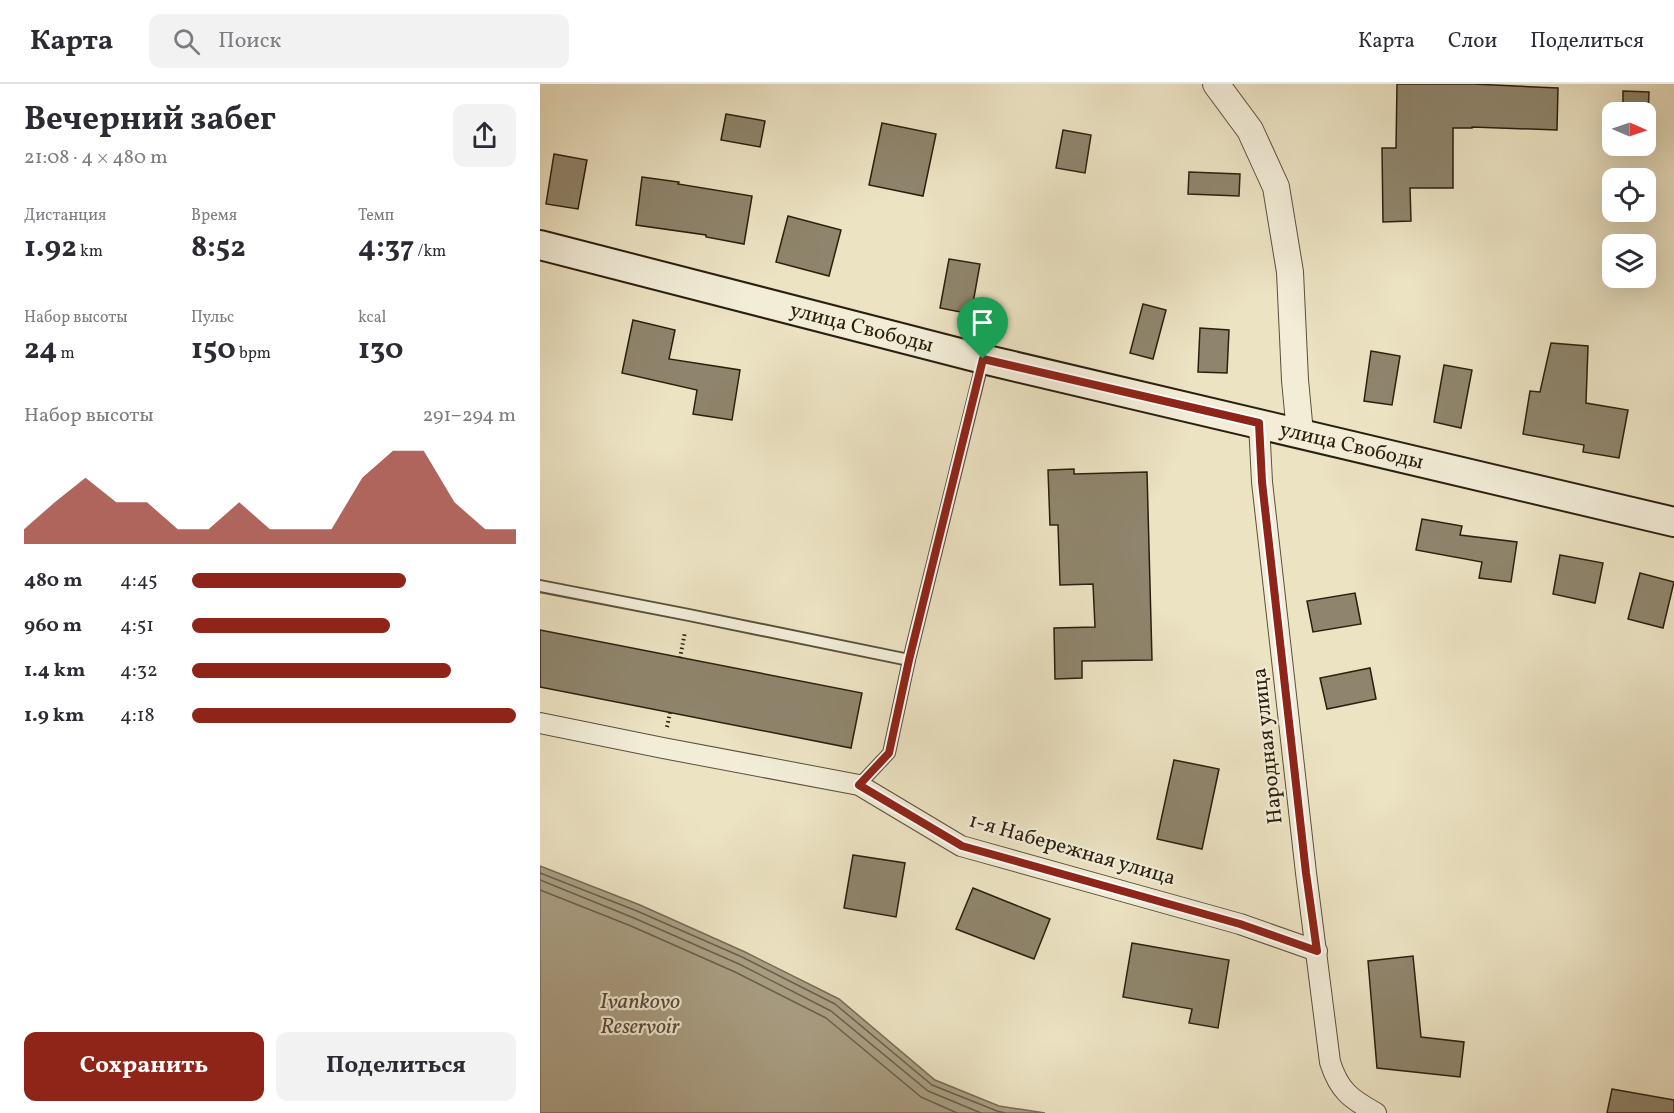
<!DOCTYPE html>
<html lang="ru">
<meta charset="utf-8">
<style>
body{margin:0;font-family:Vollkorn,serif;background:#f2f2f3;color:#2b2b33;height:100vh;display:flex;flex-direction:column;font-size:22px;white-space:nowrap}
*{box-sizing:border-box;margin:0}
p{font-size:20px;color:#7c7c81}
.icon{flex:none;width:33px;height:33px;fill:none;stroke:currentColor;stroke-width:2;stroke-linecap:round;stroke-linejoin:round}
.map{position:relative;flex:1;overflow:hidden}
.sheet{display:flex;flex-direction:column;background:#fff;width:540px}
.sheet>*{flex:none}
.needle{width:39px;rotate:92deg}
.fabs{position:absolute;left:1062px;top:18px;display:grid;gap:12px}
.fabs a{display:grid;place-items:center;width:54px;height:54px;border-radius:12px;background:#fff;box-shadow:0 6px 24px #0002;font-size:30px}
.pin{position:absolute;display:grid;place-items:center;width:51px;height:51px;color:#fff;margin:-62px -26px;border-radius:50% 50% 50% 0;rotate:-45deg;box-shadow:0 0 6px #0007}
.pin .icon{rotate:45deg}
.round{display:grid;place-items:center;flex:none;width:63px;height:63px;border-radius:12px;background:#f2f2f3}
.headline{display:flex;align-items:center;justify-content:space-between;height:102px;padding:0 24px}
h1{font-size:33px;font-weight:700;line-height:45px}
.figures{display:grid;grid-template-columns:repeat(3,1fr);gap:9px;height:102px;padding:6px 24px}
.figures div{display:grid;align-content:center}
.figures b{font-size:30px;font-weight:700}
.figures small{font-size:16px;font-weight:400}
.figures p{font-size:16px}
.chart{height:168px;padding:12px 24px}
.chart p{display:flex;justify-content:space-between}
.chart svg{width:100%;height:108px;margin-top:6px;fill:#8f2418;opacity:.7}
.primary-button{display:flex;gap:12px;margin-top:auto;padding:12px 24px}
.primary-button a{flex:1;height:69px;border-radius:12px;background:#8f2418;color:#fff;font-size:24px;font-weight:700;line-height:69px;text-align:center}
.primary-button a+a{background:#f2f2f3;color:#2b2b33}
ul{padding:0 24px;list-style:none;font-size:20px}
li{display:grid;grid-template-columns:96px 72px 1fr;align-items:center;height:45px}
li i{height:15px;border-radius:8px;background:#8f2418}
header{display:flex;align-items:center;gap:36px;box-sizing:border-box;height:84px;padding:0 30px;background:#fff;border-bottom:2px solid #e1e1e2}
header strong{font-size:28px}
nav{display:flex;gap:33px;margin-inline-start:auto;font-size:21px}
.search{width:420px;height:54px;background:#f2f2f3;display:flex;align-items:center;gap:15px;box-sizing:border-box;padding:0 21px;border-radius:12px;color:#7c7c81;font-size:22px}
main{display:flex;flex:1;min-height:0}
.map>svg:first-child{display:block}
.water{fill:#aaa085;stroke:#776c55;stroke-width:1.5}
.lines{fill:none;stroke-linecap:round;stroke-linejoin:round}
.shore{stroke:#6a604a;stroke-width:1.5}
.building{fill:#8f856c;stroke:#2b1f0e;stroke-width:1.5}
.service-casing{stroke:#5b503b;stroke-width:14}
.minor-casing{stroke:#5b503b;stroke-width:22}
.tertiary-casing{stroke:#5b503b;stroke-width:28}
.secondary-casing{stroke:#2b1f0e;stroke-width:32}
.path{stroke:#2b1f0e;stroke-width:4;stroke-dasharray:1.5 3;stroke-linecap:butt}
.service{stroke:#f3edd8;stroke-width:10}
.minor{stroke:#f3edd8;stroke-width:20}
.tertiary{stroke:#f3edd8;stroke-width:26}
.secondary{stroke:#f3edd8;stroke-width:28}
.route-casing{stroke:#fff;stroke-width:12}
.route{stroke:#8f2418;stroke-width:8}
.labels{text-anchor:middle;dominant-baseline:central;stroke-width:4.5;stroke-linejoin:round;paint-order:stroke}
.street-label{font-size:21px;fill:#2b1f0e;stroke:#f3edd8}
.water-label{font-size:22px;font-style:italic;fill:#574c38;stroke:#f3edd8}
</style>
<header>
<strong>Карта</strong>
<div class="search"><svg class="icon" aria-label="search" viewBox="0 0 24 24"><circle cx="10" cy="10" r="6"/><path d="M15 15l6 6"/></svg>Поиск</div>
<nav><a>Карта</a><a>Слои</a><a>Поделиться</a></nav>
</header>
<main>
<section class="sheet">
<div class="headline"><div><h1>Вечерний забег</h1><p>21:08 · 4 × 480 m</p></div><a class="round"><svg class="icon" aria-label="share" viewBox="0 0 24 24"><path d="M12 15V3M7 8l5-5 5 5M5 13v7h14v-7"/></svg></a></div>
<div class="figures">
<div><p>Дистанция</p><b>1.92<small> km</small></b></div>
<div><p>Время</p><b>8:52</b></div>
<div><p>Темп</p><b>4:37<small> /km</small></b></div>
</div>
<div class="figures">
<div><p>Набор высоты</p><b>24<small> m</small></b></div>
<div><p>Пульс</p><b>150<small> bpm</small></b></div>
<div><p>kcal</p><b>130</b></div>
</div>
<div class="chart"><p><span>Набор высоты</span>291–294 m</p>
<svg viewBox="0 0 160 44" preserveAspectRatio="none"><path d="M0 44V38L10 27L20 17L30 27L40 27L50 38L60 38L70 27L80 38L90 38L100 38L110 17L120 6L130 6L140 27L150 38L160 38V44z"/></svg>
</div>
<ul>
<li><b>480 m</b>4:45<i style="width:66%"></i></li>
<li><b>960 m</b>4:51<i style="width:61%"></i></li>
<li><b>1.4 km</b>4:32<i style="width:80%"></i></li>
<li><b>1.9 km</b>4:18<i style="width:100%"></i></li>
</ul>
<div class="primary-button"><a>Сохранить</a><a>Поделиться</a></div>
</section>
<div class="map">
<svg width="1134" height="1029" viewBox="0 0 1134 1029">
<rect width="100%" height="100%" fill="#ece3c3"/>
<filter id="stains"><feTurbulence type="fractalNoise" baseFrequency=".00333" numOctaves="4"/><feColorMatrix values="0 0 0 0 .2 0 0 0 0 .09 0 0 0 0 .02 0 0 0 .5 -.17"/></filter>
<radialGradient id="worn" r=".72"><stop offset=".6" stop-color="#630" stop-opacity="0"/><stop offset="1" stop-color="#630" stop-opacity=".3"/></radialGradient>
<path class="water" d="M0,782L100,821L205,868L299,915L395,996L459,1022L505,1029H0Z"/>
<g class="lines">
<g class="shore">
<path d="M0,789L97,827L202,873L295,920L392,1001L457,1027L465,1029"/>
<path d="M0,796L94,834L199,880L291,927L388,1007L441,1029"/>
<path d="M0,806L91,842L195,888L286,934L381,1013L417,1029"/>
</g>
</g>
<g class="building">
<path d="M857,0H933L1018,4L1017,46L932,43V44H913V104H870L871,137L843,138L842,64H856Z"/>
<path d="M1083,7L1109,8L1107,62H1090H1106V28H1083Z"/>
<path d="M186,30L225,37L220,63L181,56Z"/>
<path d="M342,39L396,50L383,112L329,101Z"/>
<path d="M523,46L551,51L545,89L516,84Z"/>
<path d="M14,70L47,76L38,125L6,120Z"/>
<path d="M649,88L700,90L699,112L648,110Z"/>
<path d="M102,93L139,98L138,100L212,112L204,160L166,153V151L96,141Z"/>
<path d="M248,132L301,146L289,192L236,178Z"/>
<path d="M409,175L440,180L431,230L400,224Z"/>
<path d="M603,220L626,226L613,275L590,269Z"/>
<path d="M93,236L135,246L129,275L200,286L192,336L153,330L157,306L82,289Z"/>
<path d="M660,244L689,246L687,289L658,288Z"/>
<path d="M1011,259L1048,262L1046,319L1088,326L1079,374L1043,368L1044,361L983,350L990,307L1000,308Z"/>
<path d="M831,267L860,272L852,321L824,317Z"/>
<path d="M904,281L932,286L921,344L894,338Z"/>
<path d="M534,385V390L607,388L612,576L542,577V594L515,595L514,544L555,543L553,500L520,501L518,441H510L508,386Z"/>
<path d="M882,435L922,442L920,451L977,458L971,498L939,494L942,478L876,466Z"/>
<path d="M1020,471L1063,479L1055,519L1013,510Z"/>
<path d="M1100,489L1134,498L1123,544L1088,535Z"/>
<path d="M815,509L821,540L773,548L767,517Z"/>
<path d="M0,546L322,609L311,664L0,603Z"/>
<path d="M830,584L836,615L787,625L780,594Z"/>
<path d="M634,676L679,685L662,765L617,755Z"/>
<path d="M313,771L365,779L356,833L304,824Z"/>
<path d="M433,804L510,835L494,875L416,845Z"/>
<path d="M592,859L689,876L678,944L649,939L652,925L583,913Z"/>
<path d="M873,872L881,953L924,958L920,993L837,984L828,877Z"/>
<path d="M1072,1005L1134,1016V1029H1067Z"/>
</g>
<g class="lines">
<defs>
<g id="service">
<path d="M0,502L149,531L369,576L443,276"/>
<path d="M319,701L349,669L369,576"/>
</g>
<g id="minor">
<path d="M719,339L722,398L766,789L790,978C799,1007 811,1015 836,1029"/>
<path d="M0,639L123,664L319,701L421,762L700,840L777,867"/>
</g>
<path id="tertiary" d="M676,0L710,46L736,103L750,188L755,296L760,349"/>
<g id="secondary">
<path id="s1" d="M0,161L443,275L1134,438"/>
</g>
</defs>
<use href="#service" class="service-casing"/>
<use href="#minor" class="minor-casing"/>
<use href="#tertiary" class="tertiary-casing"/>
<use href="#secondary" class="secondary-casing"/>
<g class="path">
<path d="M140,574L145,548"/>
<path d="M127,643L130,629"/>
</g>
<use href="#service" class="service"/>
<use href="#minor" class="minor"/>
<use href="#tertiary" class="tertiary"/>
<use href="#secondary" class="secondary"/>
</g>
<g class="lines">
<defs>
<path id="route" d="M443,275L719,339L722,398L766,789L777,867L700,840L422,762L319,701L349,669L369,576Z"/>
</defs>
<use href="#route" class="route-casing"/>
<use href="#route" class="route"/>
</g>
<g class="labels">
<g class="street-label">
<text stroke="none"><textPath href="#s1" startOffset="332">улица Свободы</textPath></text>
<text stroke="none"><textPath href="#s1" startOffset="836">улица Свободы</textPath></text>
<text transform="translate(728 662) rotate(-96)">Народная улица</text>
<text transform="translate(532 766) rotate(16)">1-я Набережная улица</text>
</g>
<g class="water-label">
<text x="100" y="918">Ivankovo<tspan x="100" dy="25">Reservoir</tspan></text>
</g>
</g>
<rect width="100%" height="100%" filter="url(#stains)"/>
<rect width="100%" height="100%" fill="url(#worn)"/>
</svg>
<div class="fabs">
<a><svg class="needle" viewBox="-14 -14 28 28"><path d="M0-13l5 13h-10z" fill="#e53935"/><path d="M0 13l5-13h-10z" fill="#7c7c81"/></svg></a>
<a><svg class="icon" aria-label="locate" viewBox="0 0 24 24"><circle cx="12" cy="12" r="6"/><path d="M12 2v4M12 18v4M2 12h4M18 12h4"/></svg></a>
<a><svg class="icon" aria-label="layers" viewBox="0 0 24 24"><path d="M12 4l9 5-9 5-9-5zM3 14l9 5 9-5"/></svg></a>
</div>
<div class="pin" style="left:443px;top:275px;background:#1e9e55"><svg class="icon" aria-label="arrive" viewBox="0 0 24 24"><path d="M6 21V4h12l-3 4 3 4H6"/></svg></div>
</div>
</main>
